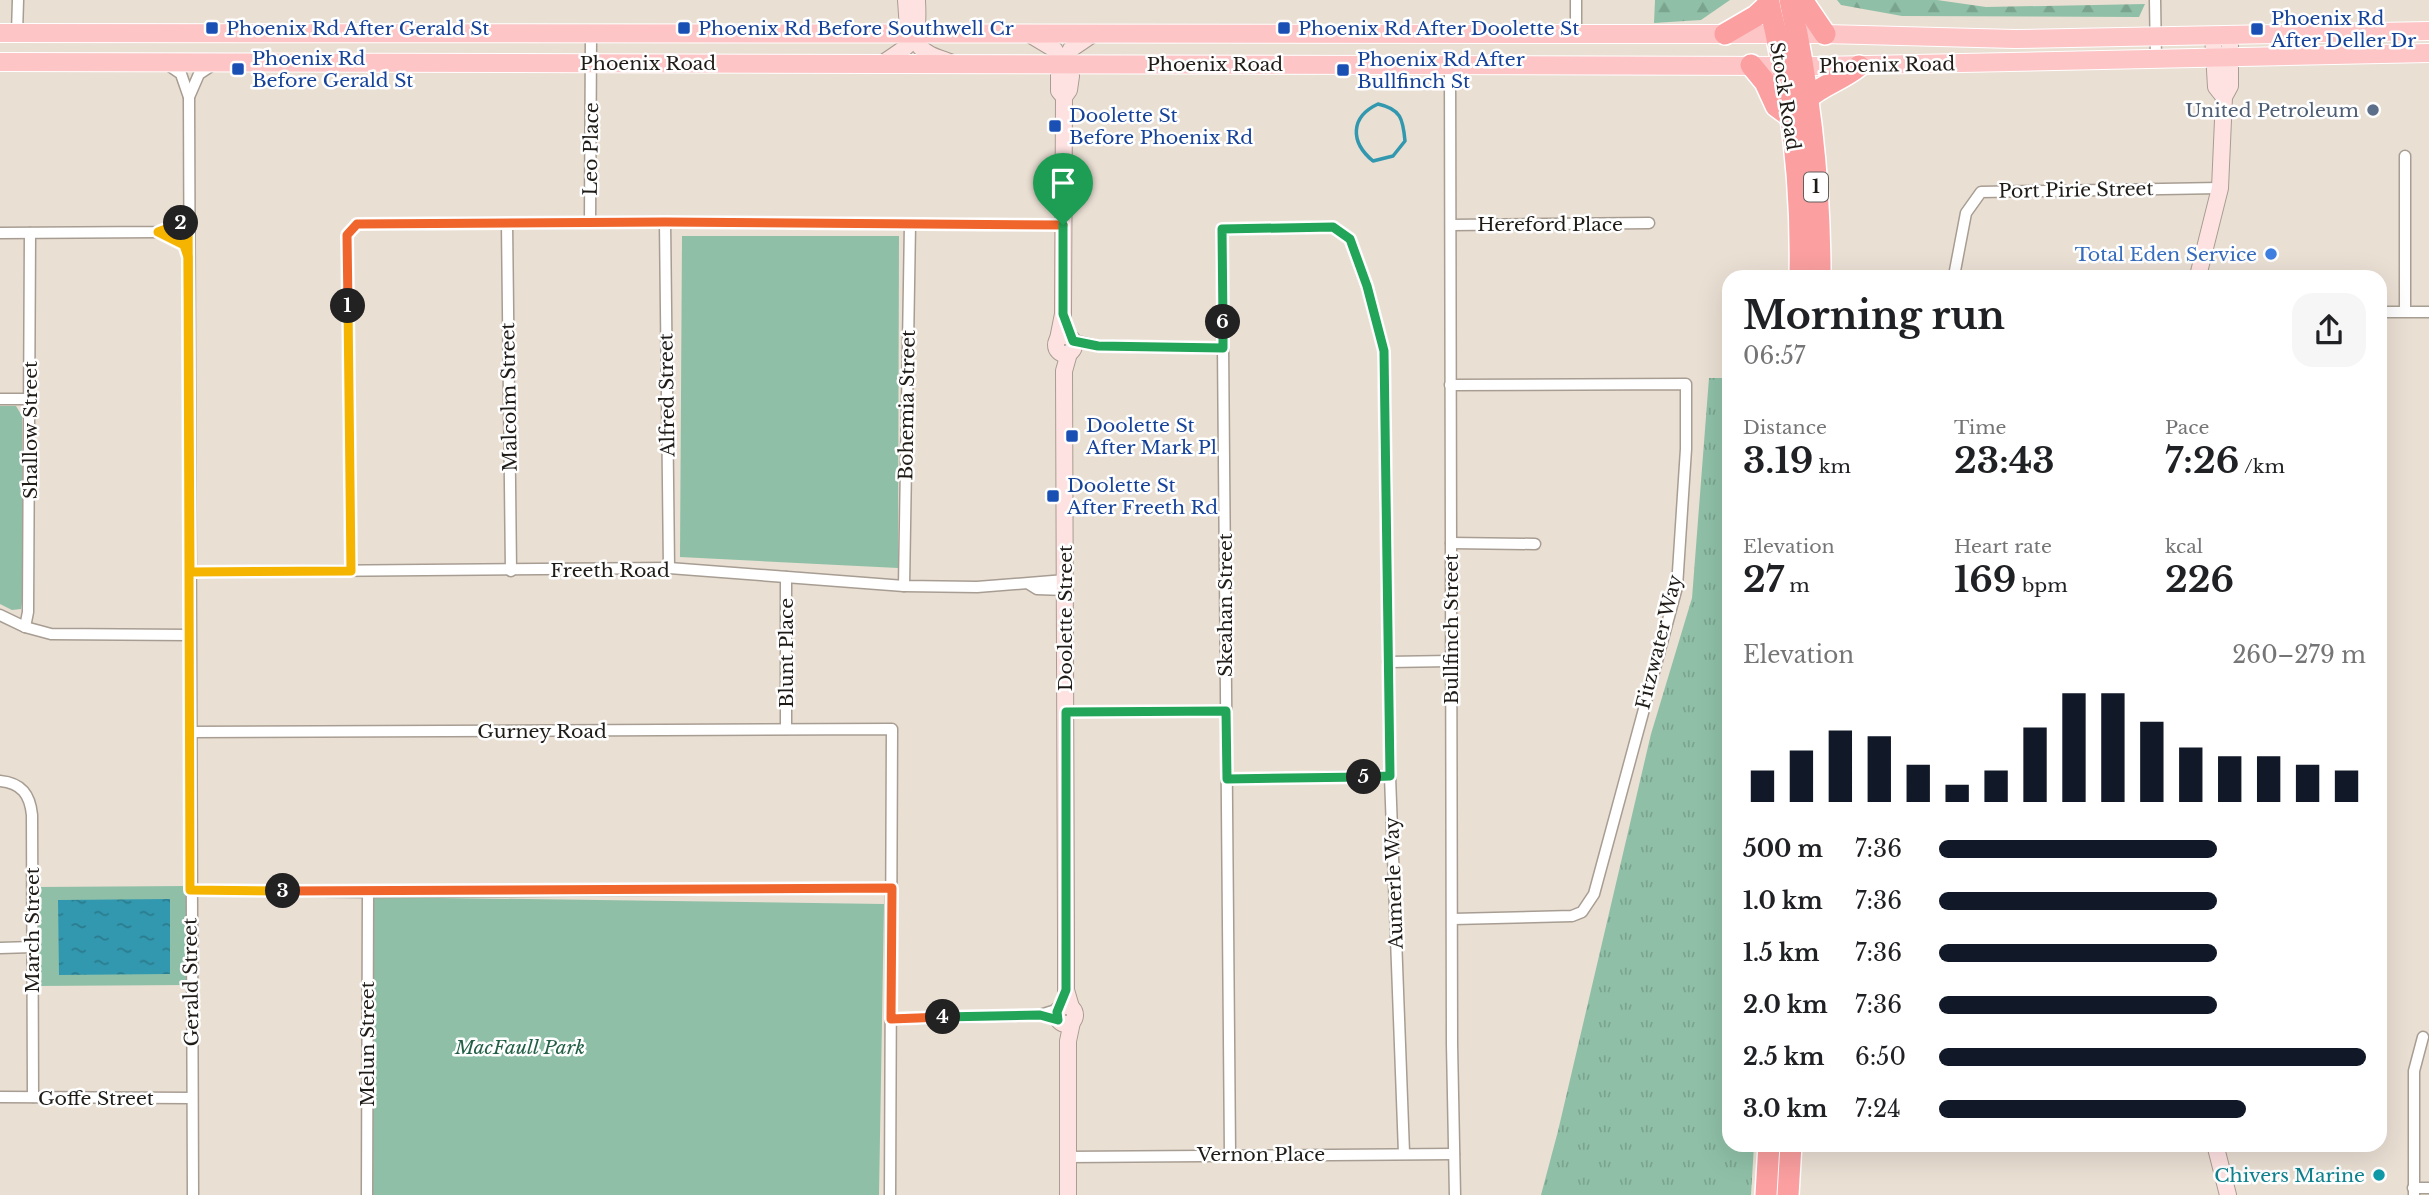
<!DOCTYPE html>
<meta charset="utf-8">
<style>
body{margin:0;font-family:"Libre Baskerville",serif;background:#f6f6f6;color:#202124;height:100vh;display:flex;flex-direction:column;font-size:26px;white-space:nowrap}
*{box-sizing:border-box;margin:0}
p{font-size:23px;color:#757577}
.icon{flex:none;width:38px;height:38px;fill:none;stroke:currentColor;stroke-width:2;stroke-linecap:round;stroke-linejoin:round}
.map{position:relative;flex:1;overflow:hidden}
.panel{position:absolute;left:1722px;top:270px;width:665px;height:882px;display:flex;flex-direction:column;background:#fff;border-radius:21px;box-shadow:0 7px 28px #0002}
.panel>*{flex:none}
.pin{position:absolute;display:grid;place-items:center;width:60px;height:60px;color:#fff;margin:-72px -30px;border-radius:50% 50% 50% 0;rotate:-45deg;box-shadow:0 0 7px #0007}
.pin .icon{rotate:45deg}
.km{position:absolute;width:35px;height:35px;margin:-18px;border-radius:50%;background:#222;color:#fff;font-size:19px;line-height:35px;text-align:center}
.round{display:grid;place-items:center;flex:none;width:74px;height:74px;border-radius:21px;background:#f6f6f6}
.summary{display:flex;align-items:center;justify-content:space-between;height:119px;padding:0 21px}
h1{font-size:38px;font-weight:700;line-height:52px}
.metrics{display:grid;grid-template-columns:repeat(3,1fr);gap:10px;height:119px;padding:7px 21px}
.metrics div{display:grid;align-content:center}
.metrics b{font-size:35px;font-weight:700}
.metrics small{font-size:19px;font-weight:400}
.metrics p{font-size:19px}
.chart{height:196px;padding:14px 21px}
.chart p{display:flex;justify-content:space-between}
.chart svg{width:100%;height:126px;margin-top:7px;stroke:#111827;stroke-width:6}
ul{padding:0 21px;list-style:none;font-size:23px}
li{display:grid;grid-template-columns:112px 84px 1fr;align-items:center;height:52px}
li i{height:18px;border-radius:9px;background:#111827}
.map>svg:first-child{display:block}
.grass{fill:url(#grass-tufts)}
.forest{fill:url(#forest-firs)}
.park{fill:#8fc0a7}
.water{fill:url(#water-ripples)}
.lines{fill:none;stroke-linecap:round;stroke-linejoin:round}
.stream{stroke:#3298af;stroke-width:3.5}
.street-casing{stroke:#a89d92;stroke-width:13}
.secondary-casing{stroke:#a89d92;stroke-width:18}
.primary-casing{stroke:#fff;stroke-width:20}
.highway-casing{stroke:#fff;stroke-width:24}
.street{stroke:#fff;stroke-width:10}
.secondary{stroke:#fee2e2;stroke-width:16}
.primary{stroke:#fdc5c6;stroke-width:18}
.highway{stroke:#fb9fa0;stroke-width:21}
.split-1-casing{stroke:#fff;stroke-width:14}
.split-2-casing{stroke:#fff;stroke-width:14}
.split-3-casing{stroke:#fff;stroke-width:14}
.split-4-casing{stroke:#fff;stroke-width:14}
.split-5-casing{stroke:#fff;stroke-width:14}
.split-6-casing{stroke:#fff;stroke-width:14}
.split-7-casing{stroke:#fff;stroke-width:14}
.split-1{stroke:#f0652b;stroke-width:9}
.split-2{stroke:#f5b400;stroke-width:9}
.split-3{stroke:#f5b400;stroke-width:9}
.split-4{stroke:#f0652b;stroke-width:9}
.split-5{stroke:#22a559;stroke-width:9}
.split-6{stroke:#22a559;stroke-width:9}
.split-7{stroke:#22a559;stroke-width:9}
.transit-dot{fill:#1a4fb4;stroke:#fff;stroke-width:2.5}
.service-dot{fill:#5c6f8a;stroke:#fff;stroke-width:2.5}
.shop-dot{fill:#3f7fe0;stroke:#fff;stroke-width:2.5}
.culture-dot{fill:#0f9aa8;stroke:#fff;stroke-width:2.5}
.labels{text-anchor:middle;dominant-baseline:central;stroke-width:5;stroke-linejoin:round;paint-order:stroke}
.shield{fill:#fff;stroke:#625f5d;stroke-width:2}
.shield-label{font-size:18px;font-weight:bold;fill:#1f1b17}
.transit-label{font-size:19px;fill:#164399;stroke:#fff;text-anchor:start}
.street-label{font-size:19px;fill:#1f1b17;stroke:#fff}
.service-label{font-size:19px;fill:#4e5e75;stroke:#fff;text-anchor:end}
.shop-label{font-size:19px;fill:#366cbe;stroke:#fff;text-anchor:end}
.park-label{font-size:19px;font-style:italic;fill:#225f45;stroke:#fff}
.culture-label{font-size:19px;fill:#0d838f;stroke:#fff;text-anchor:end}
</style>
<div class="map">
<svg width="2429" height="1195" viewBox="0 0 2429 1195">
<defs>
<pattern id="grass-tufts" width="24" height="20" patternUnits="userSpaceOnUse" patternTransform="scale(1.75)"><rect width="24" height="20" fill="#8fc0a7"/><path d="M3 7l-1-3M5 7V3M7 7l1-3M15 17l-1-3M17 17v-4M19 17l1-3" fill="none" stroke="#7ba48f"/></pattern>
<pattern id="forest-firs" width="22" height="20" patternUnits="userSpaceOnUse" patternTransform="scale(1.75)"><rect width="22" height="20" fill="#8fc0a7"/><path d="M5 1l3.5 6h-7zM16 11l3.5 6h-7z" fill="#7ba48f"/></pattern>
<pattern id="water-ripples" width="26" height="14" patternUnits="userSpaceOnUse" patternTransform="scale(1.75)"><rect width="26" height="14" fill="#3298af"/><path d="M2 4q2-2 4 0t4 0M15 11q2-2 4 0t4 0" fill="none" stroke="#2a7b8d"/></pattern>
</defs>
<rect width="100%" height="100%" fill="#eadfd3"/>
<path class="grass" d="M1709,378H1729V1144L1754,1145L1751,1195H1541L1558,1131L1651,734L1692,598Z"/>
<g class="forest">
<path d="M1655,0H1730L1701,20L1654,23Z"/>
<path d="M1837,0H1937L1986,7L2145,4L2139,17L1902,16L1841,5Z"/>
</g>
<g class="park">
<path d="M682,236H899L898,568L680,557Z"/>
<path d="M0,406H16L22,416L23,596L21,609L12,610L0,604Z"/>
<path d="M187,886V985L37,986V887Z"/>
<path d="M371,897L884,904L879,1195H372Z"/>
</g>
<path class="water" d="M170,899V974L59,975L58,900Z"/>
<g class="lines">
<path class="stream" d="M1378,104C1401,109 1403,119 1405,141L1393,156L1373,161C1350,142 1350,117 1378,104Z"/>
<defs>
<g id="street">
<path d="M1576,0V34"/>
<path d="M2155,0L2156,59"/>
<path d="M17,33L18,0"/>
<path d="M165,63L181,74L189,97L193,1195"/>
<path d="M1450,64L1452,1044L1455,1195"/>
<path d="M189,97L199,74L214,64"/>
<path d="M590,222L591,33"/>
<path d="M665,222L669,568"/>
<path d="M507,223L511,571"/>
<path d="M1451,225L1649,223"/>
<path d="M158,232L184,245L188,254"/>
<path d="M0,233L158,232L180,224L188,216"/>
<path d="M1954,276L1966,213L1981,192L2220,188"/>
<path d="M2405,311V156"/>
<path d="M2380,312H2429"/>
<path d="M1073,340L1098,346L1223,348"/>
<path d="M1450,385L1686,384V449L1677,587L1594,894L1582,912L1572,916L1453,919"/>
<path d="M0,399H29"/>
<path d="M1451,543L1535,544"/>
<path d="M351,571L347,235L357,224L665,222L1063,225"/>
<path d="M190,572L669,568L904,586L977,587L1065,580"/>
<path d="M786,577V729"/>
<path d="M1029,584L1037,589L1065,590"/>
<path d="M904,586L910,224"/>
<path d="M0,615L25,627L51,634L190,635"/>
<path d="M25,627L28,612L30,233"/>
<path d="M1388,662L1451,661"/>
<path d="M1066,712L1226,711"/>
<path d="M191,732L892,729L890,1195"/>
<path d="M1227,779L1390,776"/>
<path d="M0,781C22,783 30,795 32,815L33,1097"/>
<path d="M190,890L368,892L892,888"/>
<path d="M0,948L33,947"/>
<path d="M1040,1015L1058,1020"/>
<path d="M891,1019L1040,1015L1059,1009"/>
<path d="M0,1097L192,1098"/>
<path d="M1230,1154L1222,229L1333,227L1350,239L1367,287L1384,351L1390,776L1404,1153"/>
<path d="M1067,1157L1454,1154"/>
<path d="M2413,1188H2429"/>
<path d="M367,1195L368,892"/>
<path d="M2414,1195V1071L2423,1037"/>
</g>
<g id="secondary">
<path d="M906,0L908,29C913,34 915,38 918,44C925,55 939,58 950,62"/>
<path d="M1029,34L1054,49L1071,76L1069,90L1064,97L1063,314L1058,339"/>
<path d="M2213,36L2216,87L2224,97"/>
<path d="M883,63C915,42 919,40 917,0"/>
<path d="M1064,97L1059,91V70L1065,64L1071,49L1093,34"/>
<path d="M2198,276L2220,188L2224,97L2230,86V36"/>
<circle cx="1065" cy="345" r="9"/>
<path d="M1069,353L1064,371L1066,941V990L1071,1007"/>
<circle cx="1066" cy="1015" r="9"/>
<path d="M2215,1144L2228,1195"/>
<path d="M1068,1195V1041L1072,1022"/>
</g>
<g id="primary">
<path d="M0,33L1651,34H1825L2015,39L2429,31"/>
<path d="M0,62L1819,66L2429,53"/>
</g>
<g id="highway">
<path d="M1768,0C1791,90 1802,184 1800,276"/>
<path d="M1790,0C1810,91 1820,183 1820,276"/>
<path d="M1802,0L1825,34"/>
<path d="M1725,34L1756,16L1769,4"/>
<path d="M1751,65L1765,82L1776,106L1791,117"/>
<path d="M1808,98C1824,84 1842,80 1859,66"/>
<path d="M1766,1195L1769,1144"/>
<path d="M1788,1195L1791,1144"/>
</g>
</defs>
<use href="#street" class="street-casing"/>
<use href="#secondary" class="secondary-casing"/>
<use href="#primary" class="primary-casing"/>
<use href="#highway" class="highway-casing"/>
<use href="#street" class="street"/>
<use href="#secondary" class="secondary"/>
<use href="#primary" class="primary"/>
<use href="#highway" class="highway"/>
</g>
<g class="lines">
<defs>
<path id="split-1" d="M348,306L347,235L357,224L665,222L1063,225"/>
<path id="split-2" d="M181,223L188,216L190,572L351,571L348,306"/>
<path id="split-3" d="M181,223L158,232L184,245L188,257L190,890L283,891"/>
<path id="split-4" d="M283,891L892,888L891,1019L943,1017"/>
<path id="split-5" d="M943,1017L1040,1015L1058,1020L1057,1012L1066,990V712L1226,711L1227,779L1364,777"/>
<path id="split-6" d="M1223,322L1222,229L1333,227L1350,239L1367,286L1384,351L1390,776L1364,777"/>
<path id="split-7" d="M1063,225V314L1073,341L1098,346L1223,348V322"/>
</defs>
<use href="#split-1" class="split-1-casing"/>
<use href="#split-2" class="split-2-casing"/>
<use href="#split-3" class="split-3-casing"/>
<use href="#split-4" class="split-4-casing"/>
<use href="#split-5" class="split-5-casing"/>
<use href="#split-6" class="split-6-casing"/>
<use href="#split-7" class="split-7-casing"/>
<use href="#split-1" class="split-1"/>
<use href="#split-2" class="split-2"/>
<use href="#split-3" class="split-3"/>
<use href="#split-4" class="split-4"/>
<use href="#split-5" class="split-5"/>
<use href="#split-6" class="split-6"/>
<use href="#split-7" class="split-7"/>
</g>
<g class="transit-dot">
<rect x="205" y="21" width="14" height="14" rx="3.5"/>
<rect x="677" y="21" width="14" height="14" rx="3.5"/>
<rect x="1277" y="21" width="14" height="14" rx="3.5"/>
<rect x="2250" y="22" width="14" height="14" rx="3.5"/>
<rect x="231" y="62" width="14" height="14" rx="3.5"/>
<rect x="1336" y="63" width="14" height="14" rx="3.5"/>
<rect x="1048" y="119" width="14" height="14" rx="3.5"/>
<rect x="1065" y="429" width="14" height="14" rx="3.5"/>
<rect x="1046" y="489" width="14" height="14" rx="3.5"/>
</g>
<circle class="service-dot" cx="2373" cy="110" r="7"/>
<circle class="shop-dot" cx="2271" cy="254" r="7"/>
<circle class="culture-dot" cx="2379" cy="1175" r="7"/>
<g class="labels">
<rect class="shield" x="1804" y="172.5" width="24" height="29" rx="5"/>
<g class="shield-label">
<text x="1816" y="187">1</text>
</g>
<g class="transit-label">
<text x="2271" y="18">Phoenix Rd<tspan x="2271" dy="22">After Deller Dr</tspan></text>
<text x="226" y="28">Phoenix Rd After Gerald St</text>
<text x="698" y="28">Phoenix Rd Before Southwell Cr</text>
<text x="1298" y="28">Phoenix Rd After Doolette St</text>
<text x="252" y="58">Phoenix Rd<tspan x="252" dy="22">Before Gerald St</tspan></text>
<text x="1357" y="59">Phoenix Rd After<tspan x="1357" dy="22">Bullfinch St</tspan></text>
<text x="1069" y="115">Doolette St<tspan x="1069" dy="22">Before Phoenix Rd</tspan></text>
<text x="1086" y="425">Doolette St<tspan x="1086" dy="22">After Mark Pl</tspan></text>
<text x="1067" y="485">Doolette St<tspan x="1067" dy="22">After Freeth Rd</tspan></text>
</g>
<g class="street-label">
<text x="648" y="63">Phoenix Road</text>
<text x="1215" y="64">Phoenix Road</text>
<text transform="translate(1887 65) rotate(-1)">Phoenix Road</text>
<text transform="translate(1785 96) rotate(81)">Stock Road</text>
<text transform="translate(591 149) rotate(-89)">Leo Place</text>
<text transform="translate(2076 190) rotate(-1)">Port Pirie Street</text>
<text x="1550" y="224">Hereford Place</text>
<text transform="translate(667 395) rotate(-91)">Alfred Street</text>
<text transform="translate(509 397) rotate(-91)">Malcolm Street</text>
<text transform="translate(907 405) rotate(-89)">Bohemia Street</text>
<text transform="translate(30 430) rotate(-90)">Shallow Street</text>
<text x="610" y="570">Freeth Road</text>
<text transform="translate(1225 605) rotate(-90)">Skeahan Street</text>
<text transform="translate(1065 618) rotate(-90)">Doolette Street</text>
<text transform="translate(1451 629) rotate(-90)">Bullfinch Street</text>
<text transform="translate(1659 642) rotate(-76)">Fitzwater Way</text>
<text transform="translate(786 653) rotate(-90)">Blunt Place</text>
<text x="542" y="731">Gurney Road</text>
<text transform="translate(1394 883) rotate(-92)">Aumerle Way</text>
<text transform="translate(32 930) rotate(-90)">March Street</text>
<text transform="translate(191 982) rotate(-91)">Gerald Street</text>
<text transform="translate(367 1044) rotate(-90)">Melun Street</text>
<text x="96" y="1098">Goffe Street</text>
<text x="1261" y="1154">Vernon Place</text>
</g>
<g class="service-label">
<text x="2359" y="110">United Petroleum</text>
</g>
<g class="shop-label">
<text x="2257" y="254">Total Eden Service</text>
</g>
<g class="park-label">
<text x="520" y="1047">MacFaull Park</text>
</g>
<g class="culture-label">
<text x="2365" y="1175">Chivers Marine</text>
</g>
</g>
</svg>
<div class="pin" style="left:1063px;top:225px;background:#1e9e55"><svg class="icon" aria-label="arrive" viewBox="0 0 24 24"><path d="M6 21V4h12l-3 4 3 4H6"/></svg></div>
<b class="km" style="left:348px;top:306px">1</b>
<b class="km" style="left:181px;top:223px">2</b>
<b class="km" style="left:283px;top:891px">3</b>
<b class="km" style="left:943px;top:1017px">4</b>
<b class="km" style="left:1364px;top:777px">5</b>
<b class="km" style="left:1223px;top:322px">6</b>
<section class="panel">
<div class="summary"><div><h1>Morning run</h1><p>06:57</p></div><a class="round"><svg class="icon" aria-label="share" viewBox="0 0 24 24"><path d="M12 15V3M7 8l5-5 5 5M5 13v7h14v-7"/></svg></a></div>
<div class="metrics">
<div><p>Distance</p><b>3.19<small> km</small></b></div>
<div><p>Time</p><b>23:43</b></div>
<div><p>Pace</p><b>7:26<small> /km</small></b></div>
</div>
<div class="metrics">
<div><p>Elevation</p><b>27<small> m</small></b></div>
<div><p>Heart rate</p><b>169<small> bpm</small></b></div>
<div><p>kcal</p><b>226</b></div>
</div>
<div class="chart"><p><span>Elevation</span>260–279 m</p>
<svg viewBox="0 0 160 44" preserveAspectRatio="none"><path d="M5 44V33M15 44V26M25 44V19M35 44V21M45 44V31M55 44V38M65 44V33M75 44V18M85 44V6M95 44V6M105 44V16M115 44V25M125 44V28M135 44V28M145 44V31M155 44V33"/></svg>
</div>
<ul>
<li><b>500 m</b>7:36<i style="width:65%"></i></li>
<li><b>1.0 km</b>7:36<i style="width:65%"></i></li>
<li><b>1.5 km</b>7:36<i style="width:65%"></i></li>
<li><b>2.0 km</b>7:36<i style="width:65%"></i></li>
<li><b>2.5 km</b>6:50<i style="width:100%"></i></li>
<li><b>3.0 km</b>7:24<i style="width:72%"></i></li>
</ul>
</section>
</div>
